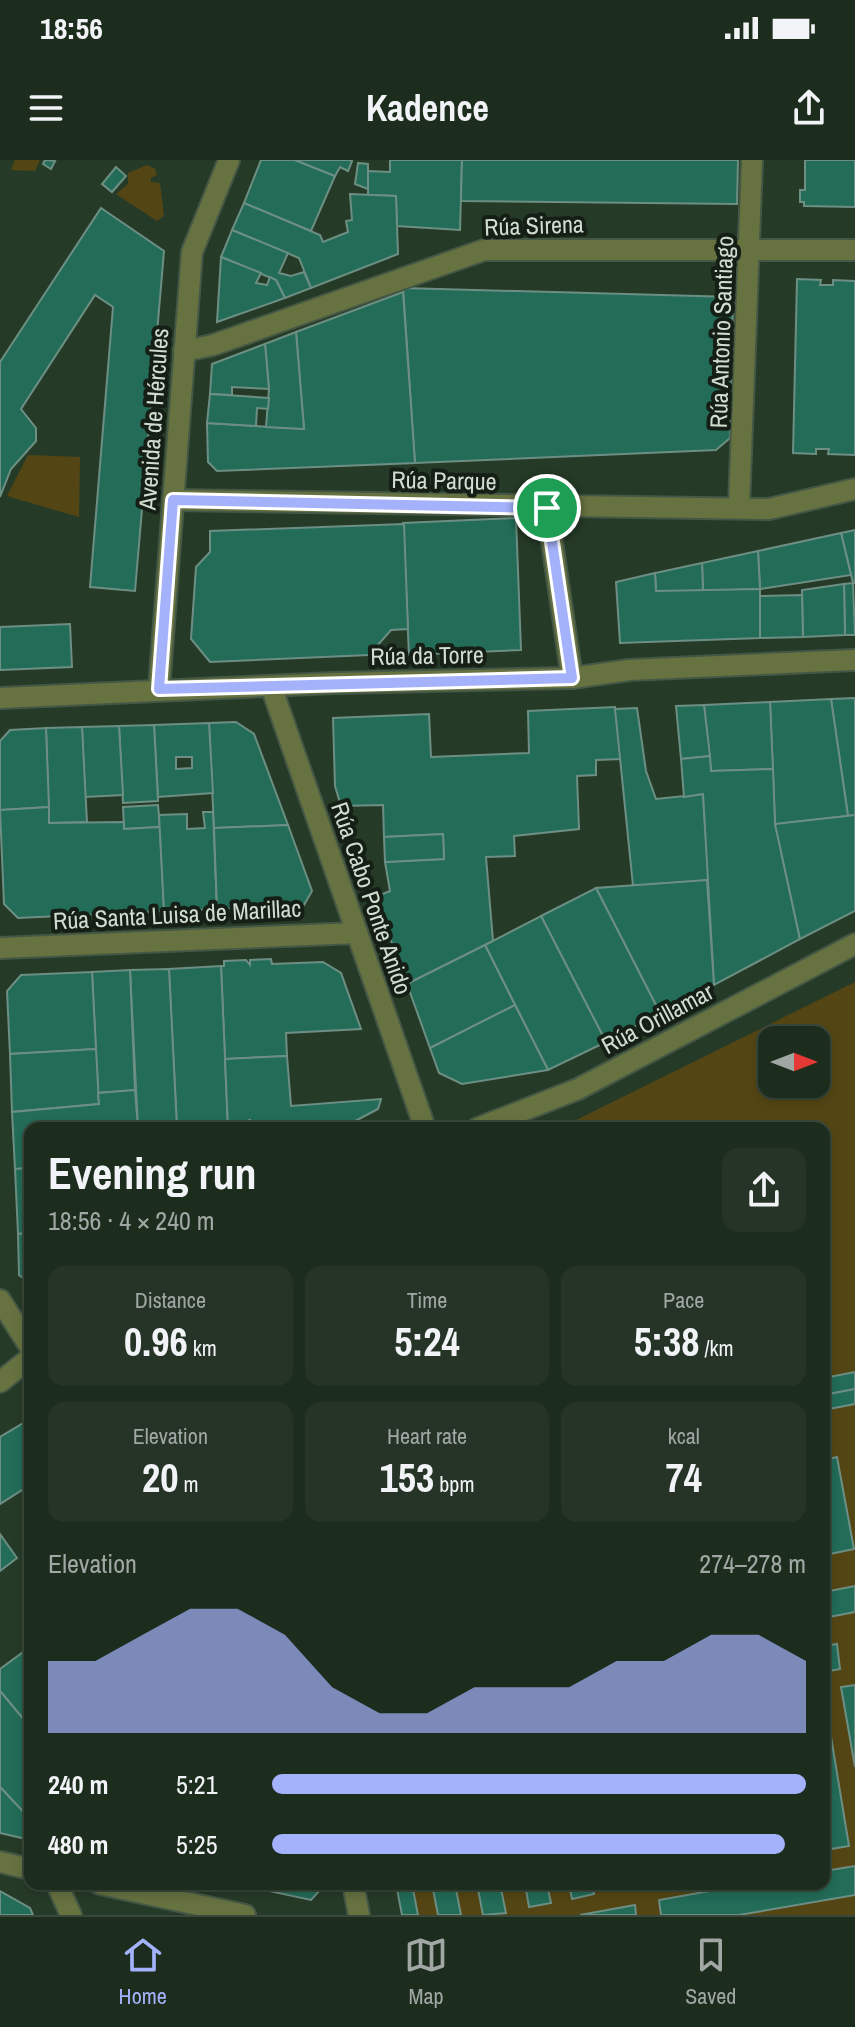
<!DOCTYPE html>
<meta charset="utf-8">
<style>
body{margin:0;font-family:"Archivo Narrow",sans-serif;background:#253426;color:#f1f3f6;height:100vh;display:flex;flex-direction:column;font-size:30px;white-space:nowrap}
*{box-sizing:border-box;margin:0}
p{font-size:26px;color:#a0a7a4}
.icon{flex:none;width:44px;height:44px;fill:none;stroke:currentColor;stroke-width:2;stroke-linecap:round;stroke-linejoin:round}
.map{position:relative;flex:1;overflow:hidden}
.drawer{position:absolute;left:24px;top:962px;width:806px;height:768px;display:flex;flex-direction:column;background:#1c2c1d;border-radius:16px;box-shadow:0 4px 12px #0003,0 0 0 2px #3a483b}
.drawer>*{flex:none}
.needle{width:52px;rotate:90deg}
.tools{position:absolute;left:758px;top:866px;display:grid;gap:16px}
.tools a{display:grid;place-items:center;width:72px;height:72px;border-radius:16px;background:#1c2c1d;box-shadow:0 4px 12px #0003,0 0 0 2px #3a483b;font-size:40px}
.pin{position:absolute;display:grid;place-items:center;width:68px;height:68px;color:#fff;margin:-34px;border:4px solid #fff;border-radius:50%;box-shadow:0 2px 8px #0007}
.round{display:grid;place-items:center;flex:none;width:84px;height:84px;border-radius:16px;background:#253426}
.headline{display:flex;align-items:center;justify-content:space-between;height:136px;padding:0 24px}
h1{font-size:44px;font-weight:800;line-height:60px}
.stats{display:grid;grid-template-columns:repeat(3,1fr);gap:12px;height:136px;padding:8px 24px}
.stats div{display:grid;align-content:center;border-radius:16px;background:#253426;text-align:center}
.stats b{font-size:40px;font-weight:800}
.stats small{font-size:22px;font-weight:400}
.stats p{font-size:22px}
.chart{height:224px;padding:16px 24px}
.chart p{display:flex;justify-content:space-between}
.chart svg{width:100%;height:144px;margin-top:8px;fill:#a4b2fc;opacity:.7}
ul{padding:0 24px;list-style:none;font-size:26px}
li{display:grid;grid-template-columns:128px 96px 1fr;align-items:center;height:60px}
li i{height:20px;border-radius:10px;background:#a4b2fc}
.status{display:flex;justify-content:space-between;align-items:center;height:56px;padding:0 40px;background:#1c2c1d;direction:ltr}
.status svg{height:22px;fill:currentColor}
header{display:flex;justify-content:space-between;align-items:center;height:104px;padding:0 24px;background:#1c2c1d;font-size:36px;font-weight:800}
.dock{display:flex;justify-content:space-around;align-items:center;height:112px;border-top:2px solid #3a483b;background:#1c2c1d;font-size:22px;color:#a0a7a4}
.dock a{display:grid;justify-items:center;gap:4px}
.dock .selected{color:#a4b2fc}
.map>svg:first-child{display:block}
.green{fill:#544614;fill-rule:evenodd}
.building{fill:#226c58;stroke:#6d8f83;stroke-width:2;fill-rule:evenodd}
.lines{fill:none;stroke-linecap:round;stroke-linejoin:round}
.minor-casing{stroke:#455845;stroke-width:24}
.minor{stroke:#677241;stroke-width:20}
.route-casing{stroke:#fff;stroke-width:16}
.route{stroke:#a4b2fc;stroke-width:10}
.labels{text-anchor:middle;dominant-baseline:central;stroke-width:8;stroke-linejoin:round;paint-order:stroke}
.street-label{font-size:24px;fill:#d0ddd0;stroke:#161f16}
</style>
<div class="status"><b>18:56</b><svg viewBox="0 0 49 12"><path d="M0 12V9h3v3zM5 12V6h3v6zM10 12V3h3v9zM15 12V0h3v12zM26 1h20v11H26zM47 4h2v5h-2z"/></svg></div>
<header><svg class="icon" aria-label="menu" viewBox="0 0 24 24"><path d="M4 6h16M4 12h16M4 18h16"/></svg>Kadence<svg class="icon" aria-label="share" viewBox="0 0 24 24"><path d="M12 15V3M7 8l5-5 5 5M5 13v7h14v-7"/></svg></header>
<div class="map">
<svg width="855" height="1755" viewBox="0 0 855 1755">
<rect width="100%" height="100%" fill="#263b27"/>
<g class="green">
<path d="M15,0H40L35,11L11,10Z"/>
<path d="M147,5L155,9L157,15L151,18V22L160,23L164,56L157,61L116,34L128,24V13Z"/>
<path d="M28,295L80,297L79,357L7,336Z"/>
<path d="M855,822V1755H402L396,1724H824V968H560ZM772,880H816V924H772Z"/>
</g>
<g class="building">
<path d="M45,0L55,1L51,9L43,4Z"/>
<path d="M261,0H295L335,16L311,71L244,43Z"/>
<path d="M295,0H349L352,1L348,11L340,7L335,16Z"/>
<path d="M390,0H462L460,70L397,66L396,36L368,35V11L390,12Z"/>
<path d="M462,0H738L737,44L461,41Z"/>
<path d="M805,0H855V47L804,46V42H800V30H805Z"/>
<path d="M358,3L368,4V29L355,24Z"/>
<path d="M116,7L126,16L112,32L102,24Z"/>
<path d="M350,34L396,36L398,94L311,128L299,98L232,70L244,43L320,75L323,82L348,72L346,61L352,60Z"/>
<path d="M101,48L164,91L135,431L90,427L113,147L95,135L21,249L36,268V281L11,309L0,337V202Z"/>
<path d="M232,70L288,93L279,113L291,116L304,112L311,128L285,138L276,120L221,97Z"/>
<path d="M221,97L261,113L256,123L267,125L270,117L276,120L285,138L217,162Z"/>
<path d="M797,119L821,120L820,125H833V120L855,121V295L828,294L829,289H816V294L793,293Z"/>
<path d="M403,128L733,137L730,278L716,290L415,303Z"/>
<path d="M403,132L415,303L217,311L208,302L207,263L304,269L296,172Z"/>
<path d="M296,172L304,269L266,267L269,229L265,184Z"/>
<path d="M265,184L269,229L232,227V235L210,234L212,204Z"/>
<path d="M210,234L269,238L268,249L257,248L256,266L207,263Z"/>
<path d="M516,358L521,490L409,495L403,363Z"/>
<path d="M404,364L408,469L391,470L369,495L210,502L191,479L196,407L210,392V371Z"/>
<path d="M855,370V423H853L841,373Z"/>
<path d="M841,373L851,415L760,429L758,391Z"/>
<path d="M758,391L760,429L703,431L702,403Z"/>
<path d="M702,403L703,431H656L655,413Z"/>
<path d="M655,413L656,431L760,429V478L620,483L616,422Z"/>
<path d="M853,423L855,475H845L844,424Z"/>
<path d="M844,424L845,475L803,477L802,430Z"/>
<path d="M802,435L803,477L760,478V436Z"/>
<path d="M70,464L72,507L0,510V467Z"/>
<path d="M855,538V655L848,656L831,539Z"/>
<path d="M831,539L848,656L775,664L770,542Z"/>
<path d="M770,542L773,609L711,611L704,545Z"/>
<path d="M704,545L710,596L681,599L676,546Z"/>
<path d="M615,547L621,599L596,600V615L577,616L579,669L514,676L515,696L486,697L493,781L407,824L375,737L390,731L385,702L444,699L443,674L384,677L383,645L341,646L335,626L333,558L429,554L431,597L529,593L528,551Z"/>
<path d="M637,548L646,611L656,639L703,634L709,720L633,726L615,549Z"/>
<path d="M236,562L254,574L288,665L214,668L209,563Z"/>
<path d="M209,563L213,633L158,637L154,565ZM176,597H192V608L176,609Z"/>
<path d="M154,565L158,641L123,643L119,566Z"/>
<path d="M119,566L123,635L85,637L82,567Z"/>
<path d="M82,567L87,662L49,663L46,568Z"/>
<path d="M46,568L49,647L0,650V581L10,570Z"/>
<path d="M710,596L711,611L773,609L775,663L800,779L714,825L703,634L684,637L681,599Z"/>
<path d="M158,645L160,667L124,669L123,647Z"/>
<path d="M49,647V663L124,662V669L160,667L164,751L18,758L4,744L0,650Z"/>
<path d="M203,652H213L217,749L164,751L159,655L187,654V669L205,668Z"/>
<path d="M855,655V751L800,779L775,664Z"/>
<path d="M288,665L312,731L304,745L217,749L214,668Z"/>
<path d="M443,674L444,699L385,702L384,677Z"/>
<path d="M707,720L714,825L660,853L596,728Z"/>
<path d="M596,728L660,853L606,882L541,756Z"/>
<path d="M541,756L606,882L548,910L485,785Z"/>
<path d="M485,785L515,845L430,888L407,824Z"/>
<path d="M271,799L272,804L323,802L341,813L361,869L286,873L287,896L225,899L221,806H224V801L246,800L250,805V800Z"/>
<path d="M221,806L228,968H177L169,809Z"/>
<path d="M169,809L177,968H138L130,810Z"/>
<path d="M130,810L135,930L98,933L92,812Z"/>
<path d="M92,812L96,889L10,894L7,831L21,815Z"/>
<path d="M515,845L548,910L462,924L439,913L430,888Z"/>
<path d="M96,889L99,944L12,952L10,894Z"/>
<path d="M287,896L291,946L381,939L378,949L342,968H254L250,960L228,968L225,899Z"/>
<path d="M135,930L138,968H30V1008L15,1009L12,952L99,944L98,933Z"/>
<path d="M250,960L254,968H234Z"/>
<path d="M30,1008V1073L18,1074L15,1009Z"/>
<path d="M30,1073V1123L19,1115L18,1074Z"/>
<path d="M855,1212V1229L824,1235V1218Z"/>
<path d="M855,1229V1244L824,1250V1235Z"/>
<path d="M30,1259V1325L0,1344V1277Z"/>
<path d="M837,1297L854,1389L830,1394L824,1361V1300Z"/>
<path d="M0,1374L17,1398L0,1411Z"/>
<path d="M855,1426V1452L824,1458V1432Z"/>
<path d="M837,1484L840,1509L824,1512V1486Z"/>
<path d="M30,1487V1567L0,1531V1509Z"/>
<path d="M855,1525V1607L841,1527Z"/>
<path d="M0,1531L30,1567V1659L0,1627Z"/>
<path d="M824,1534L849,1686L825,1690L824,1683Z"/>
<path d="M0,1627L30,1659V1680L0,1673Z"/>
<path d="M855,1706V1735L739,1755H661L659,1740L749,1724H824V1711Z"/>
<path d="M236,1724H321L322,1728L311,1740Z"/>
<path d="M396,1724H412L418,1755H402Z"/>
<path d="M432,1724H455L461,1755H438Z"/>
<path d="M477,1724H500L506,1753L483,1755Z"/>
<path d="M525,1724H547L551,1743L529,1747Z"/>
<path d="M569,1724H592L594,1734L572,1739Z"/>
<path d="M0,1731L30,1748L33,1755H0Z"/>
<path d="M635,1745L636,1755H580Z"/>
</g>
<g class="lines">
<defs>
<g id="minor">
<path d="M184,191L213,185L484,90H855"/>
<path d="M173,340L769,349L855,329"/>
<path d="M739,346L752,0"/>
<path d="M547,348L572,518"/>
<path d="M271,526L425,968"/>
<path d="M159,529L192,92L229,0"/>
<path d="M0,538L334,523L572,518L629,510L855,500"/>
<path d="M0,788L357,773"/>
<path d="M478,968L578,929L855,784"/>
<path d="M0,1140L30,1187"/>
<path d="M0,1222L30,1198"/>
<path d="M0,1702L30,1709"/>
<path d="M57,1724L71,1755"/>
<path d="M100,1724L245,1755"/>
<path d="M353,1724L359,1755"/>
</g>
</defs>
<use href="#minor" class="minor-casing"/>
<use href="#minor" class="minor"/>
</g>
<g class="lines">
<defs>
<path id="route" d="M173,340L547,348L572,518L159,529Z"/>
</defs>
<use href="#route" class="route-casing"/>
<use href="#route" class="route"/>
</g>
<g class="labels">
<g class="street-label">
<text transform="translate(534 65) rotate(-2)">Rúa Sirena</text>
<text transform="translate(721 172) rotate(-88)">Rúa Antonio Santiago</text>
<text transform="translate(153 259) rotate(-86)">Avenida de Hércules</text>
<text transform="translate(444 320) rotate(1)">Rúa Parque</text>
<text transform="translate(427 495) rotate(-1)">Rúa da Torre</text>
<text transform="translate(372 738) rotate(71)">Rúa Cabo Ponte Anido</text>
<text transform="translate(177 754) rotate(-3)">Rúa Santa Luisa de Marillac</text>
<text transform="translate(657 858) rotate(-28)">Rúa Orillamar</text>
</g>
</g>
</svg>
<div class="tools">
<a><svg class="needle" viewBox="-14 -14 28 28"><path d="M0-13l5 13h-10z" fill="#e53935"/><path d="M0 13l5-13h-10z" fill="#a0a7a4"/></svg></a>
</div>
<div class="pin" style="left:547px;top:348px;background:#1e9e55"><svg class="icon" aria-label="arrive" viewBox="0 0 24 24"><path d="M6 21V4h12l-3 4 3 4H6"/></svg></div>
<section class="drawer">
<div class="headline"><div><h1>Evening run</h1><p>18:56 · 4 × 240 m</p></div><a class="round"><svg class="icon" aria-label="share" viewBox="0 0 24 24"><path d="M12 15V3M7 8l5-5 5 5M5 13v7h14v-7"/></svg></a></div>
<div class="stats">
<div><p>Distance</p><b>0.96<small> km</small></b></div>
<div><p>Time</p><b>5:24</b></div>
<div><p>Pace</p><b>5:38<small> /km</small></b></div>
</div>
<div class="stats">
<div><p>Elevation</p><b>20<small> m</small></b></div>
<div><p>Heart rate</p><b>153<small> bpm</small></b></div>
<div><p>kcal</p><b>74</b></div>
</div>
<div class="chart"><p><span>Elevation</span>274–278 m</p>
<svg viewBox="0 0 160 44" preserveAspectRatio="none"><path d="M0 44V22L10 22L20 14L30 6L40 6L50 14L60 30L70 38L80 38L90 30L100 30L110 30L120 22L130 22L140 14L150 14L160 22V44z"/></svg>
</div>
<ul>
<li><b>240 m</b>5:21<i style="width:100%"></i></li>
<li><b>480 m</b>5:25<i style="width:96%"></i></li>
</ul>
</section>
</div>
<nav class="dock">
<a class="selected"><svg class="icon" aria-label="home" viewBox="0 0 24 24"><path d="M3 11l9-7 9 7M6 9v11h12V9"/></svg>Home</a>
<a><svg class="icon" aria-label="map" viewBox="0 0 24 24"><path d="M3 6l6-2 6 2 6-2v14l-6 2-6-2-6 2zM9 4v14M15 6v14"/></svg>Map</a>
<a><svg class="icon" aria-label="saved" viewBox="0 0 24 24"><path d="M7 4h10v16l-5-4-5 4z"/></svg>Saved</a>
</nav>
